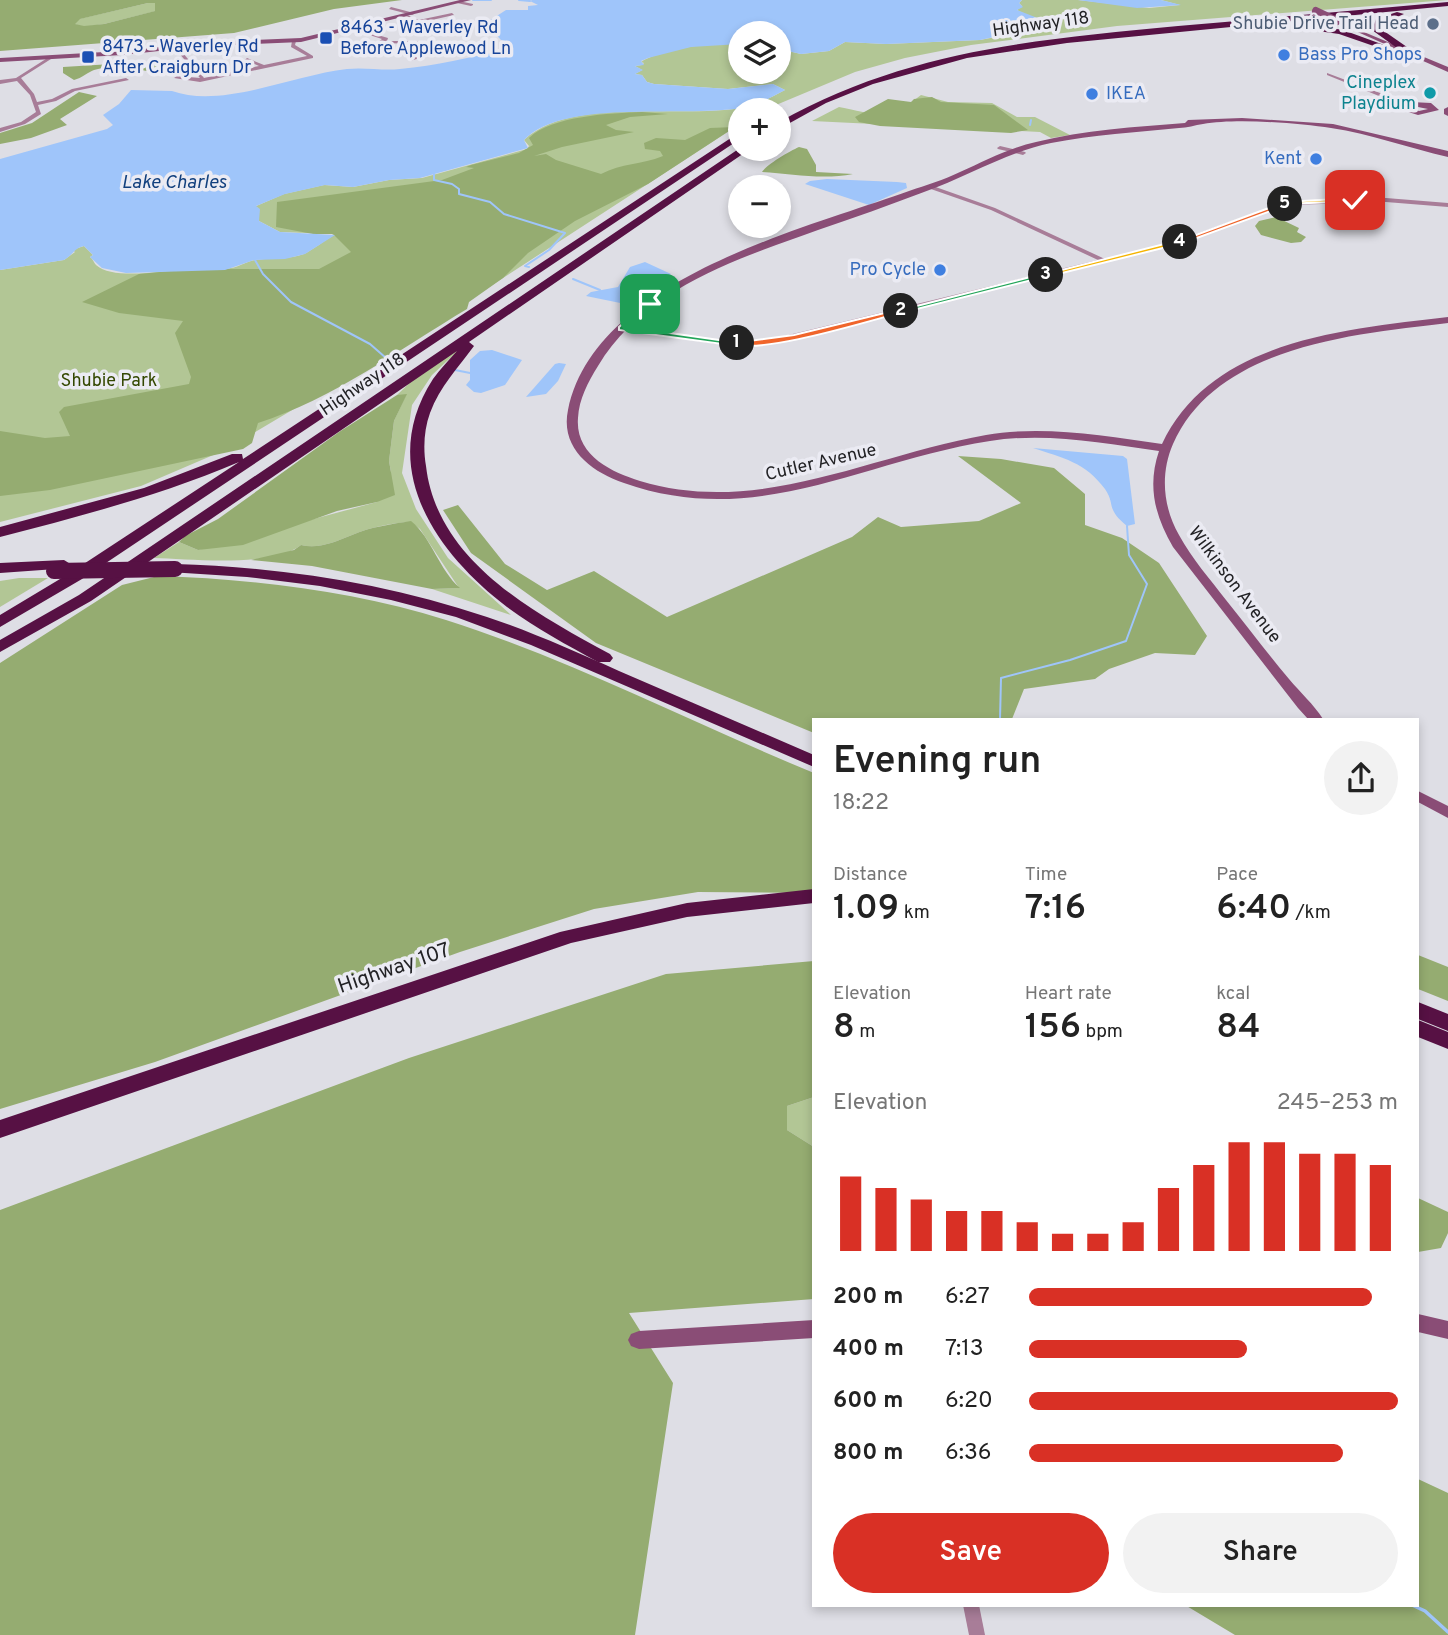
<!DOCTYPE html>
<meta charset="utf-8">
<style>
body{margin:0;font-family:Overpass,sans-serif;background:#f2f2f2;color:#222;height:100vh;display:flex;flex-direction:column;font-size:26px;white-space:nowrap}
*{box-sizing:border-box;margin:0}
p{font-size:23px;color:#767676}
.icon{flex:none;width:38px;height:38px;fill:none;stroke:currentColor;stroke-width:2;stroke-linecap:round;stroke-linejoin:round}
.map{position:relative;flex:1;overflow:hidden}
.details{position:absolute;left:812px;top:718px;width:607px;height:889px;display:flex;flex-direction:column;background:#fff;border-radius:0px;box-shadow:0 4px 10px #0003}
.details>*{flex:none}
.controls{position:absolute;left:728px;top:21px;display:grid;gap:14px}
.controls a{display:grid;place-items:center;width:63px;height:63px;border-radius:50%;background:#fff;box-shadow:0 4px 10px #0003;font-size:35px}
.pin{position:absolute;display:grid;place-items:center;width:60px;height:60px;color:#fff;margin:-30px;border-radius:14px;box-shadow:0 4px 10px #0006}
.km{position:absolute;width:35px;height:35px;margin:-18px;border-radius:50%;background:#222;color:#fff;font-size:19px;line-height:35px;text-align:center}
.round{display:grid;place-items:center;flex:none;width:74px;height:74px;border-radius:37px;background:#f2f2f2}
.overview{display:flex;align-items:center;justify-content:space-between;height:119px;padding:0 21px}
h1{font-size:38px;font-weight:600;line-height:52px}
.figures{display:grid;grid-template-columns:repeat(3,1fr);gap:10px;height:119px;padding:7px 21px}
.figures div{display:grid;align-content:center}
.figures b{font-size:35px;font-weight:600}
.figures small{font-size:19px;font-weight:400}
.figures p{font-size:19px}
.chart{height:196px;padding:14px 21px}
.chart p{display:flex;justify-content:space-between}
.chart svg{width:100%;height:126px;margin-top:7px;stroke:#d93025;stroke-width:6}
.button{display:flex;gap:14px;margin-top:auto;padding:14px 21px}
.button a{flex:1;height:80px;border-radius:42px;background:#d93025;color:#fff;font-size:28px;font-weight:600;line-height:80px;text-align:center}
.button a+a{background:#f2f2f2;color:#222}
ul{padding:0 21px;list-style:none;font-size:23px}
li{display:grid;grid-template-columns:112px 84px 1fr;align-items:center;height:52px}
li i{height:18px;border-radius:9px;background:#d93025}
.map>svg:first-child{display:block}
.green{fill:#b2c695}
.forest{fill:#95ac71;fill-rule:evenodd}
.water{fill:#9fc5fa}
.lines{fill:none;stroke-linecap:round;stroke-linejoin:round}
.stream-far1{stroke:#9fc5fa;stroke-width:2}
.stream{stroke:#9fc5fa;stroke-width:3.5}
.street{fill:#a87d98;fill-rule:evenodd}
.secondary{fill:#8a4d76;fill-rule:evenodd}
.highway{fill:#571144;fill-rule:evenodd}
.secondary-bridge{stroke:#8a4d76;stroke-width:8}
.highway-bridge{stroke:#571144;stroke-width:16}
.split-1{fill:#22a559;stroke:#fff;stroke-width:2}
.split-2{fill:#f0652b;stroke:#fff;stroke-width:2}
.split-3{fill:#22a559;stroke:#fff;stroke-width:2}
.split-4{fill:#f5b400;stroke:#fff;stroke-width:2}
.split-5{fill:#f0652b;stroke:#fff;stroke-width:2}
.split-6{fill:#f5b400;stroke:#fff;stroke-width:2}
.service-dot{fill:#5c6f8a;stroke:#ebebf3;stroke-width:2.5}
.transit-dot{fill:#1a4fb4;stroke:#ebebf3;stroke-width:2.5}
.shop-dot{fill:#3f7fe0;stroke:#ebebf3;stroke-width:2.5}
.culture-dot{fill:#0f9aa8;stroke:#ebebf3;stroke-width:2.5}
.labels{text-anchor:middle;dominant-baseline:central;stroke-width:7;stroke-linejoin:round;paint-order:stroke}
.far-service-label{font-size:18px;fill:#4e5e75;stroke:#ebebf3;text-anchor:end}
.far-street-label{font-size:18px;fill:#232326;stroke:#ebebf3}
.far-transit-label{font-size:18px;fill:#164399;stroke:#ebebf3;text-anchor:start}
.far-shop-label{font-size:18px;fill:#366cbe;stroke:#ebebf3;text-anchor:start}
.far-culture-label{font-size:18px;fill:#0d838f;stroke:#ebebf3;text-anchor:end}
.far-park-label{font-size:18px;fill:#344802;stroke:#ebebf3}
.far-water-label{font-size:19px;font-style:italic;fill:#12407e;stroke:#ebebf3}
.street-label{font-size:21px;fill:#232326;stroke:#ebebf3}
</style>
<div class="map">
<svg width="1448" height="1635" viewBox="0 0 1448 1635">
<rect width="100%" height="100%" fill="#dedee5"/>
<g class="green">
<path d="M1022,0H1078L1149,8L1180,5L1161,0H1448L1117,26L971,45L905,58L855,72L764,110H740V124L383,356L225,450L141,486L0,522V270L64,260L75,252L72,250L84,246L93,255L90,257C93,259 94,263 96,265C114,281 166,270 187,269C202,269 216,271 231,268C239,267 247,261 256,260C272,257 289,260 304,254C307,253 330,238 333,234L280,232L259,221L258,208L254,207L284,194L324,185L353,187L389,180L422,178L527,149L529,146L524,140C572,95 683,120 747,107C759,104 774,96 785,90L773,84L728,89L654,84L647,82L642,75L635,74L642,70L635,66L642,65L644,63L641,62C661,49 717,41 740,44V72H779V49L801,54L829,51L845,42L886,44L980,40L1048,27L1017,10L1022,6L1019,3Z"/>
<path d="M148,3H155L156,11L104,24L84,27L74,24L79,19Z"/>
<path d="M921,95L948,102L992,103L1017,117H1035L1070,135L1051,138L1040,132L812,121L839,107C878,115 888,121 921,95Z"/>
<path d="M462,347L432,375L412,405L402,473L416,509L448,558L511,615L432,589L459,588L420,529L411,522C392,523 370,527 352,535C335,542 319,549 301,545C272,568 190,559 154,558L179,542L198,550L377,502L391,472L389,461L394,421L406,395H397L418,375Z"/>
<path d="M19,578H48L0,607V581Z"/>
<path d="M814,1097V1147L787,1130V1106Z"/>
</g>
<g class="forest">
<path d="M0,0H402L334,9L234,33L0,51ZM148,3H155V11L104,24L84,26L75,24L80,19Z"/>
<path d="M156,60L162,73C139,71 117,63 94,70C88,72 82,78 74,80L63,73V67L128,63L130,65H143Z"/>
<path d="M79,92L97,96L60,119L67,125L31,138L0,144V133L32,123Z"/>
<path d="M932,97L941,102L994,105L1028,130L1011,133L880,126L859,122L855,117L888,99L911,102L914,99Z"/>
<path d="M642,112L668,114L630,117L606,125L616,130L634,132L562,147L534,156L546,154L556,160L601,174C622,163 641,165 663,156L660,151L645,149L644,143L656,138L685,140L710,128L735,127L648,184L575,221L528,253L503,278L469,302L467,309C400,349 333,399 258,423L252,443L243,449L50,490L0,496V431L45,438L70,436L59,412L64,407L189,384L191,377L175,333L183,321L119,313L82,302L139,274L192,269H319L351,252L333,234H313L276,227L277,202L442,180L474,168L466,167L471,165L519,153L533,145L529,138C551,116 611,113 642,112Z"/>
<path d="M799,147L807,149L816,165V172L853,174C823,180 792,174 762,172C767,164 790,151 799,147Z"/>
<path d="M1276,217L1299,228L1297,232L1306,237L1301,242L1291,243L1261,235L1255,226L1259,221Z"/>
<path d="M407,394L394,421L389,461L395,495L377,502L337,511L243,545L198,550L179,542L185,536L218,519L339,432L397,395Z"/>
<path d="M958,456L1001,459L1054,468L1085,494V525L1122,538L1159,563L1207,636L1195,655L1155,653L1109,669L1095,679L1024,689L1012,719H814V733L596,643L471,553L443,510L458,505L505,564L547,590L594,571L667,617L852,537L878,517L901,527L979,521L1021,503Z"/>
<path d="M411,521C432,538 439,570 460,588L432,589L312,566L251,560L294,550L301,545C319,549 335,542 352,535C370,527 392,524 411,521Z"/>
<path d="M158,576C254,579 354,591 446,620C572,660 692,723 814,773V893L698,892L594,909L460,952L155,1062L0,1109V663L122,585Z"/>
<path d="M1418,955L1448,967V1001L1418,989Z"/>
<path d="M814,961V1097L787,1106V1130L814,1147V1299L629,1313L673,1383L635,1635H0V1210L409,1058L666,974Z"/>
<path d="M1418,1198L1448,1212V1233L1441,1248L1418,1252Z"/>
<path d="M1418,1479L1448,1493V1635H1235L1185,1605H1418Z"/>
</g>
<g class="water">
<path d="M532,0H1022L1019,3L1023,7L1017,10L1053,24L980,40L886,44L845,42L829,51L801,54L779,49V33H740V44L691,47L648,58L641,61L644,65L635,66L643,70L635,74L642,75L647,82L654,84L728,89L773,84L785,90C774,96 759,104 747,107C688,119 565,97 524,140L528,148L420,178L389,180L353,187L325,185L285,194L256,206L260,209L259,221L280,232L335,235L305,254L285,259L254,260L225,270L126,273L102,268L90,257L93,255L84,246C74,248 73,255 64,260L0,270V159L107,129L113,125L103,115L119,104L131,90L172,91C222,109 293,75 347,69C365,67 383,71 400,69C436,66 470,57 505,50L507,42L501,40L488,26L489,21L506,10H528V6L538,5L530,1Z"/>
<path d="M1078,0H1161L1181,5L1137,8Z"/>
<path d="M827,179L897,182L906,183L907,188L869,205L805,184L810,181Z"/>
<path d="M645,262L671,274L630,305L586,296L591,292L618,287L630,267Z"/>
<path d="M492,350L522,360L505,385L481,393L474,392L466,385L470,380V360L480,351Z"/>
<path d="M559,363L566,364L558,381L546,394L526,397L555,364Z"/>
<path d="M1033,448L1123,456L1127,459L1135,524L1127,526C1105,508 1116,505 1105,489C1085,462 1063,458 1033,448Z"/>
</g>
<g class="lines">
<g class="stream-far1">
<path d="M473,0H491"/>
<path d="M519,0L530,1"/>
<path d="M1030,125L1031,120"/>
<path d="M434,174V180L452,184L459,189V194L490,202L504,214L565,233L549,250L525,266L529,267"/>
<path d="M255,260L263,274L291,302L370,344L386,358"/>
<path d="M573,279L600,290"/>
<path d="M455,370L470,373"/>
<path d="M1000,719L1001,678L1070,660L1126,641L1147,584L1129,555L1127,526"/>
</g>
<path class="stream" d="M1412,1605L1425,1611L1448,1632"/>
<g class="street">
<path d="M459,1L473,4V5L471,6L457,3Z"/>
<path d="M391,7L414,13V14L412,15L389,9Z"/>
<path d="M452,13L454,15L423,22L440,30L438,32L403,16L407,15L419,20Z"/>
<path d="M354,28L388,38L387,41H420L454,44L452,45H423L426,56L410,61L408,59L421,54L418,44L383,43L378,47L372,55L370,54L374,45L382,39L354,30Z"/>
<path d="M294,40L296,41L295,45L313,56V58L200,82L174,78L177,76L200,78L173,46H177L204,78L259,66L245,60L247,58L264,65L307,56L291,47L292,41Z"/>
<path d="M49,57L51,59L21,78L34,94L37,102L52,99L72,89L126,78L129,80L75,91L56,101L38,105L41,114L25,124L0,132V128L21,122L36,112L30,95L17,81L0,84V80L16,78Z"/>
<path d="M1327,73L1388,96L1421,104L1418,106L1384,98L1327,75Z"/>
<path d="M1000,146L1025,152L1026,153L1023,155L998,149L997,148Z"/>
<path d="M930,185L995,208L1105,259L1171,243L1288,201L1386,198L1448,203V207L1386,202L1289,205L1175,245L772,343L725,345L622,330L619,328L622,326L725,341L772,339L1098,260L991,210L928,188L927,187Z"/>
<path d="M963,1605H979L985,1635H969Z"/>
</g>
<g class="secondary">
<path d="M460,0H471L301,42L205,46L122,55L0,62V58L122,51L205,42L301,38Z"/>
<path d="M1335,20L1448,67V72L1335,22Z"/>
<path d="M1411,102L1431,103L1439,110L1418,115L1402,110V106ZM1413,106L1428,109L1419,111L1411,108Z"/>
<path d="M1448,107V116L1444,114V109Z"/>
<path d="M1242,118L1333,124L1448,151V157C1409,148 1371,134 1331,128C1297,123 1236,118 1203,124C1195,125 1187,128 1179,128C1137,132 1093,135 1051,143C1007,152 967,177 924,192C889,205 854,218 818,230C737,259 645,288 598,366C588,382 579,399 578,418C575,455 611,472 640,481C759,517 871,455 986,435C1044,425 1104,436 1162,444C1211,339 1348,329 1448,317V323C1356,334 1217,345 1173,444C1160,474 1163,507 1179,535C1192,559 1210,579 1226,600C1247,626 1267,653 1289,679C1300,692 1314,705 1323,719H1308L1298,708L1173,547C1155,516 1147,486 1159,451C1103,443 1046,432 990,441C861,461 758,530 624,483C591,472 560,448 568,410C595,279 801,230 909,191C926,185 944,180 960,172C985,161 1009,148 1036,142C1084,130 1135,127 1185,123L1188,120Z"/>
<path d="M1418,791L1448,806V818L1418,802Z"/>
<path d="M1418,1314L1448,1321V1339L1418,1332Z"/>
<path d="M814,1320V1338L639,1349L631,1346L628,1340L631,1334L639,1331Z"/>
</g>
<g class="highway">
<path d="M1448,2V6L1067,43L967,58L873,84L826,103L779,129V122C908,50 1034,40 1178,26C1268,18 1358,10 1448,2Z"/>
<path d="M1397,12L1404,14L1383,23L1381,29L1417,54V58H1411L1372,30L1376,19Z"/>
<path d="M1300,23L1343,30L1395,49L1391,52L1339,34L1297,28Z"/>
<path d="M740,132V139L82,579L0,627V615L70,573L239,462C162,495 81,516 0,537V527L144,488L232,454H242L243,459Z"/>
<path d="M740,148L750,149L469,342L474,346C458,368 440,386 430,413C424,429 423,449 426,466C437,561 534,613 610,654L613,658L610,662H598C567,645 535,628 507,607C435,552 376,467 433,379C440,369 449,360 457,351L91,601L0,652V640L79,595Z"/>
<path d="M64,560L72,565L70,568L0,573V563Z"/>
<path d="M175,564C281,567 386,583 487,617C532,632 576,652 619,671C684,699 749,727 814,755V767L531,645L456,617L391,600L320,586L247,577L169,572L167,569Z"/>
<path d="M814,889V903L687,917L571,943L0,1138V1120L560,932L687,903Z"/>
<path d="M1418,1002L1448,1014V1031L1418,1019Z"/>
<path d="M1418,1020L1448,1032V1049L1418,1037Z"/>
</g>
<path class="secondary-bridge" d="M1316,11L1337,21"/>
<path class="highway-bridge" d="M54,571L175,569"/>
</g>
<path class="split-1" d="M647,302L654,304L628,327L740,343L737,346L619,330V327Z"/>
<path class="split-2" d="M901,309L903,312C872,320 757,356 733,343L794,335Z"/>
<path class="split-3" d="M1046,273L1048,276L901,313L897,311Z"/>
<path class="split-4" d="M1180,240L1183,243L1046,277L1042,275Z"/>
<path class="split-5" d="M1285,202L1287,205L1183,243L1177,242Z"/>
<path class="split-6" d="M1355,198L1357,201L1282,204L1285,202Z"/>
<circle class="service-dot" cx="1433" cy="24" r="7"/>
<g class="transit-dot">
<rect x="319" y="31" width="14" height="14" rx="3.5"/>
<rect x="81" y="50" width="14" height="14" rx="3.5"/>
</g>
<g class="shop-dot">
<circle cx="1284" cy="55" r="7"/>
<circle cx="1092" cy="94" r="7"/>
<circle cx="1316" cy="159" r="7"/>
<circle cx="940" cy="270" r="7"/>
</g>
<circle class="culture-dot" cx="1430" cy="93" r="7"/>
<g class="labels">
<g class="far-service-label">
<text x="1419" y="24">Shubie Drive Trail Head</text>
</g>
<g class="far-street-label">
<text transform="translate(1041 25) rotate(-8)">Highway 118</text>
<text transform="translate(363 385) rotate(-34)">Highway 118</text>
<text transform="translate(821 463) rotate(-13)">Cutler Avenue</text>
<text transform="translate(1234 585) rotate(53)">Wilkinson Avenue</text>
</g>
<g class="far-transit-label">
<text x="340" y="28">8463 - Waverley Rd<tspan x="340" dy="21">Before Applewood Ln</tspan></text>
<text x="102" y="47">8473 - Waverley Rd<tspan x="102" dy="21">After Craigburn Dr</tspan></text>
</g>
<g class="far-shop-label">
<text x="1298" y="55">Bass Pro Shops</text>
<text x="1106" y="94">IKEA</text>
<text x="1302" y="159" text-anchor="end">Kent</text>
<text x="926" y="270" text-anchor="end">Pro Cycle</text>
</g>
<g class="far-culture-label">
<text x="1416" y="83">Cineplex<tspan x="1416" dy="21">Playdium</tspan></text>
</g>
<g class="far-park-label">
<text x="109" y="381">Shubie Park</text>
</g>
<g class="far-water-label">
<text x="174" y="183">Lake Charles</text>
</g>
<g class="street-label">
<text transform="translate(394 969) rotate(-19)">Highway 107</text>
</g>
</g>
</svg>
<div class="controls">
<a><svg class="icon" aria-label="layers" viewBox="0 0 24 24"><path d="M12 4l9 5-9 5-9-5zM3 14l9 5 9-5"/></svg></a>
<a>+</a>
<a>−</a>
</div>
<div class="pin" style="left:650px;top:304px;background:#1e9e55"><svg class="icon" aria-label="arrive" viewBox="0 0 24 24"><path d="M6 21V4h12l-3 4 3 4H6"/></svg></div>
<div class="pin" style="left:1355px;top:200px;background:#d93025"><svg class="icon" aria-label="check" viewBox="0 0 24 24"><path d="M5 12l5 5 9-10"/></svg></div>
<b class="km" style="left:737px;top:343px">1</b>
<b class="km" style="left:901px;top:311px">2</b>
<b class="km" style="left:1046px;top:275px">3</b>
<b class="km" style="left:1180px;top:242px">4</b>
<b class="km" style="left:1285px;top:204px">5</b>
<section class="details">
<div class="overview"><div><h1>Evening run</h1><p>18:22</p></div><a class="round"><svg class="icon" aria-label="share" viewBox="0 0 24 24"><path d="M12 15V3M7 8l5-5 5 5M5 13v7h14v-7"/></svg></a></div>
<div class="figures">
<div><p>Distance</p><b>1.09<small> km</small></b></div>
<div><p>Time</p><b>7:16</b></div>
<div><p>Pace</p><b>6:40<small> /km</small></b></div>
</div>
<div class="figures">
<div><p>Elevation</p><b>8<small> m</small></b></div>
<div><p>Heart rate</p><b>156<small> bpm</small></b></div>
<div><p>kcal</p><b>84</b></div>
</div>
<div class="chart"><p><span>Elevation</span>245–253 m</p>
<svg viewBox="0 0 160 44" preserveAspectRatio="none"><path d="M5 44V18M15 44V22M25 44V26M35 44V30M45 44V30M55 44V34M65 44V38M75 44V38M85 44V34M95 44V22M105 44V14M115 44V6M125 44V6M135 44V10M145 44V10M155 44V14"/></svg>
</div>
<ul>
<li><b>200 m</b>6:27<i style="width:93%"></i></li>
<li><b>400 m</b>7:13<i style="width:59%"></i></li>
<li><b>600 m</b>6:20<i style="width:100%"></i></li>
<li><b>800 m</b>6:36<i style="width:85%"></i></li>
</ul>
<div class="button"><a>Save</a><a>Share</a></div>
</section>
</div>
